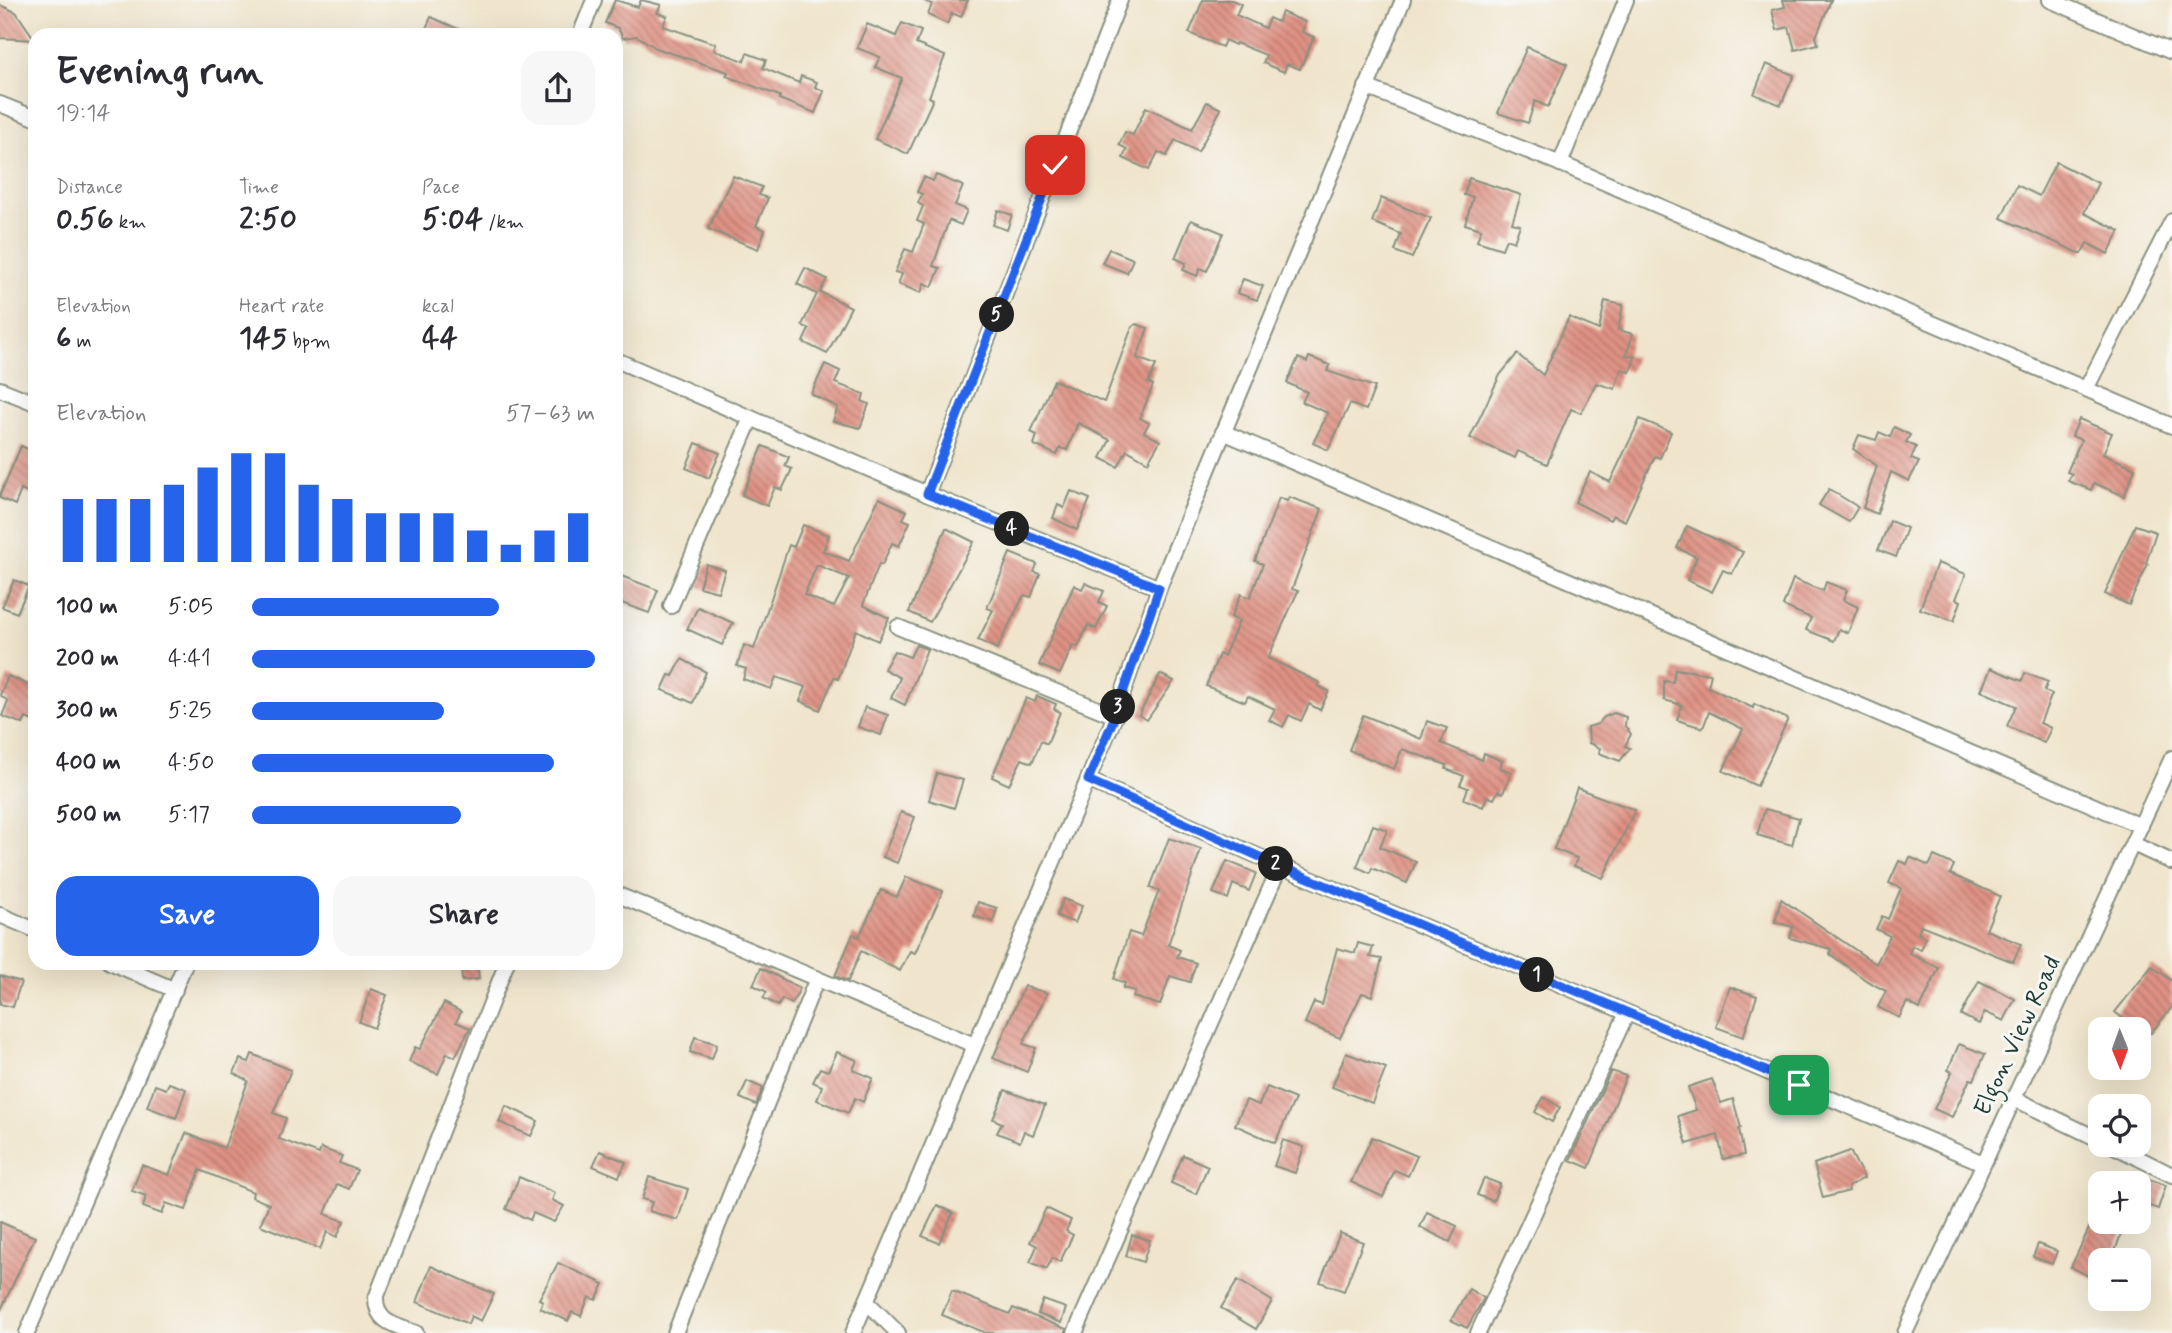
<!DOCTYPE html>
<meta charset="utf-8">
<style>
body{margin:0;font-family:Mynerve,sans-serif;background:#f7f7f7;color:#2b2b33;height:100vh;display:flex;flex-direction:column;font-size:26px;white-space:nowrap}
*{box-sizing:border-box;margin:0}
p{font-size:23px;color:#7c7c81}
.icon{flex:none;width:38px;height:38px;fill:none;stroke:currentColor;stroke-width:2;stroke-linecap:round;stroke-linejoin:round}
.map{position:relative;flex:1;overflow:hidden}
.details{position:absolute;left:28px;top:28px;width:595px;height:942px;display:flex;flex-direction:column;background:#fff;border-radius:21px;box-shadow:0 7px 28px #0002}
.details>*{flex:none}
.needle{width:46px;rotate:179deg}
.tools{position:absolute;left:2088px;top:1017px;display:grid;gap:14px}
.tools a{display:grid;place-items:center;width:63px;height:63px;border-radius:14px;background:#fff;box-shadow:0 7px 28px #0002;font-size:35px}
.pin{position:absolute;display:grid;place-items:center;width:60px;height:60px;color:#fff;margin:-30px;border-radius:14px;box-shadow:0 4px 10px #0006}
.km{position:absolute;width:35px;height:35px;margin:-18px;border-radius:50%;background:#222;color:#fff;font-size:19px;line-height:35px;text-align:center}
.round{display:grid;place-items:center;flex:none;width:74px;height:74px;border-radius:21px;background:#f7f7f7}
.head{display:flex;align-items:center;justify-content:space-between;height:119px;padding:0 28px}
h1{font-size:38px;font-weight:800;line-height:52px}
.stats{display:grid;grid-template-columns:repeat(3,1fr);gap:10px;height:119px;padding:7px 28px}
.stats div{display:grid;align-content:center}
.stats b{font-size:30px;font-weight:800}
.stats small{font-size:19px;font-weight:400}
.stats p{font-size:19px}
.chart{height:196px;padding:14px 28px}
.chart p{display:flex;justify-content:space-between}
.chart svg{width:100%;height:126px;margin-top:7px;stroke:#2563eb;stroke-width:6}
.primary-button{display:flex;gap:14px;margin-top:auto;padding:14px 28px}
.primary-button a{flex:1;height:80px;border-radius:21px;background:#2563eb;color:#fff;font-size:28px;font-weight:800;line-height:80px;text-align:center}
.primary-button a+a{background:#f7f7f7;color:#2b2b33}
ul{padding:0 28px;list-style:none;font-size:23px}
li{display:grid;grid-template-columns:112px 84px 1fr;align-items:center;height:52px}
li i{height:18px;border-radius:9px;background:#2563eb}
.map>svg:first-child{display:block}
.building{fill:url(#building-back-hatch);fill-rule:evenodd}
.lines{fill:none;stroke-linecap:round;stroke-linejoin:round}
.street-casing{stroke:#889180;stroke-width:18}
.street{stroke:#fff;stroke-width:14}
.route-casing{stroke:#fff;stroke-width:14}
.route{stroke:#2563eb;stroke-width:9}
.labels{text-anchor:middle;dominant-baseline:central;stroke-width:6;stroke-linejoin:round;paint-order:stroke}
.street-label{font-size:24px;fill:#1f3d34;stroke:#f6f6f2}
</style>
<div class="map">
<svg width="2172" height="1333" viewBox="0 0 2172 1333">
<defs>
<pattern id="building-back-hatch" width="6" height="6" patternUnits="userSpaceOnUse" patternTransform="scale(1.75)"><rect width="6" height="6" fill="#df9284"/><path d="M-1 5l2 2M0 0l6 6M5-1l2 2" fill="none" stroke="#b4786d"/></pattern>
</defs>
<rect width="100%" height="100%" fill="#f6f6f2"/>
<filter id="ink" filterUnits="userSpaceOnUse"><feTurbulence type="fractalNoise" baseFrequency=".0143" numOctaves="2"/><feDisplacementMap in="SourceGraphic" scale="14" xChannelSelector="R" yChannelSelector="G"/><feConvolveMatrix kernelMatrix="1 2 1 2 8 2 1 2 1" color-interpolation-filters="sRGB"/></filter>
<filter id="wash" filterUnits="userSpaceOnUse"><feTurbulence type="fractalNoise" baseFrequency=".00686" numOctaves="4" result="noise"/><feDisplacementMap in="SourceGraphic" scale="28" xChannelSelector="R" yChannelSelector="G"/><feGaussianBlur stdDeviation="1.57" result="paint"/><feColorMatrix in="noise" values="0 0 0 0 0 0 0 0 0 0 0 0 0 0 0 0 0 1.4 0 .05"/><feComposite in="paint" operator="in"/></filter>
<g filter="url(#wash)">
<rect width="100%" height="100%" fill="#f0e5cc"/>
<g id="blocks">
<g class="building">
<path d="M615,0L638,7L641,0L661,5L657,13L667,16L663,26L716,44L714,50L744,61L747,53L766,60L763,68L799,83L801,76L817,82L815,87L824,91L815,113L779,99L780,96L726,76L728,72L656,48L637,36L623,38L618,28L605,23Z"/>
<path d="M922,0H968L961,17L952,13L947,24L928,15L932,4Z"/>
<path d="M1203,0H1232L1241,4L1236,15L1265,28L1269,18L1278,22L1282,12L1305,22L1302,32L1314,37L1300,69L1287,64L1284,72L1263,63L1266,55L1236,43L1235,45L1225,40L1222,47L1189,33Z"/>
<path d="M1783,0H1831L1816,37L1818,44L1795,50L1789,27L1777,30L1772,10L1785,7Z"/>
<path d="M0,5L16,12L35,40L0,38Z"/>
<path d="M431,17L472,35H423Z"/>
<path d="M902,23L921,31L916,44L945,56L929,97L933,99L908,154L875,139L902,78L875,67L880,57L857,48L867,24L896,36Z"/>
<path d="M1527,47L1567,64L1548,107L1535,101L1528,123L1498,113Z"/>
<path d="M1766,64L1794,75L1781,105L1754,94Z"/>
<path d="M1207,102L1221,109L1198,152L1175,140L1167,156L1158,152L1149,170L1123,158L1127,149L1119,145L1125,132L1133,135L1146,107L1192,129Z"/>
<path d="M2056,162L2098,183L2084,213L2120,231L2108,254L2087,243L2081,254L2001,218L2017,185L2039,196Z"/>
<path d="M936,175L963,186L955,205L967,210L961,225L949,220L933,266L940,268L932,287L924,283L921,293L898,284L902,274L895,272L905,249L913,252L924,224L917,221L923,206L918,203L922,194L917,192L924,177L933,181Z"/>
<path d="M733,176L762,187L759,195L768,198L756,226L765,230L758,249L708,229Z"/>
<path d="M1469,178L1521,195L1512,223L1520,225L1514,242L1506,239L1502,249L1477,241L1481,229L1465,224L1473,197L1464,195Z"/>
<path d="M1381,198L1431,218L1412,258L1395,251L1401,234L1372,222Z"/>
<path d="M998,210L1012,215L1007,230L993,225Z"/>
<path d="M1191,220L1223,233L1207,271L1200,268L1197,276L1183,270L1186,263L1175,258Z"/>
<path d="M1109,249L1133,259L1127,273L1102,263Z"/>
<path d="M805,268L827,279L820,292L851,307L827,354L803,342L809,329L802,325L817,294L797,284Z"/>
<path d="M1243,279L1263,286L1257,300L1237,293Z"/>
<path d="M1605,301L1623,305L1618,330L1633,334L1626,355L1635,357L1630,372L1621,369L1615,389L1596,383L1581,413L1571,409L1547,464L1518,451L1515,458L1470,438L1500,375L1517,354L1543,375L1569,317L1599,330Z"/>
<path d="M1136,324L1148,328L1137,358L1156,365L1148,383L1153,385L1140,418L1149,423L1144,432L1160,441L1148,462L1127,450L1118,467L1101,458L1110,440L1078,423L1067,450L1060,448L1057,455L1034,445L1037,435L1031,432L1054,380L1104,402L1132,327Z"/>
<path d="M1309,357L1330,365L1327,371L1375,387L1366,410L1350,404L1328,450L1313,443L1328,413L1302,402L1307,392L1287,383L1298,358L1307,362Z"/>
<path d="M825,364L840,371L835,383L864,394L862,401L869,404L860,428L833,421L838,407L811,394Z"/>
<path d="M1640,419L1671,432L1660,458L1655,456L1625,521L1613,515L1610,520L1575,502L1590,472L1610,482Z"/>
<path d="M2079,419L2112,433L2103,454L2135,468L2124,496L2094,483L2091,490L2068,481L2072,474L2067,472L2081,440L2072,436Z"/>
<path d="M1894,427L1910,435L1906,442L1916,447L1911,459L1919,462L1909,481L1891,472L1877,514L1863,508L1877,466L1853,449L1859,435L1876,440L1879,432L1890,437Z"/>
<path d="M696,443L720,453L709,478L686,468Z"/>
<path d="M21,446L35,452V496L21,490L15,505L0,498V495Z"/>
<path d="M763,446L789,457L785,466L792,469L782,490L775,487L767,506L742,495Z"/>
<path d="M1829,489L1858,507L1849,522L1819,505Z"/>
<path d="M1071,491L1090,499L1077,530L1053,518L1058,505L1064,508Z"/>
<path d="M1289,497L1322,509L1292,589L1298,591L1268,658L1320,683L1318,686L1329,691L1320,710L1309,704L1301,721L1289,715L1283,727L1269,720L1275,709L1248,696L1245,702L1206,686L1219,654L1224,656L1239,621L1231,617L1241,594L1250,598L1263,564L1255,561L1279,498L1287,501Z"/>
<path d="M879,498L907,511L903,519L910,522L899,546L892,543L882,565L879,564L863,605L889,618L878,641L856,630L838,679L834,677L820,710L800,701L806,687L776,677L771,689L743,679L746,669L737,666L744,645L754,649L789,545L794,547L803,525L829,535L823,551L849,561ZM817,565L849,578L834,607L804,595Z"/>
<path d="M1890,521L1907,528L1896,557L1878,550Z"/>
<path d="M2135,525L2156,532L2146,563L2148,564L2129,605L2105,594Z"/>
<path d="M1687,526L1743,552L1732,574L1723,570L1712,592L1687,580L1697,557L1677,548Z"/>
<path d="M946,528L974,542L930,622L909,612Z"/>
<path d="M1010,553L1037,564L1034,572L1040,574L1031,597L1024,595L997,649L978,640L993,610L987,608Z"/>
<path d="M1937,563L1966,574L1956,599L1961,601L1954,621L1920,609Z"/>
<path d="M706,564L725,570L718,592L699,587Z"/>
<path d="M616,574L658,590L649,613L616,601Z"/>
<path d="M1793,579L1823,591L1826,582L1847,590L1843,600L1858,607L1848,633L1839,629L1834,641L1806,630L1811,618L1783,606Z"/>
<path d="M14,580L29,586L17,613L2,607Z"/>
<path d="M1085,583L1104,591L1099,602L1107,606L1096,629L1088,625L1078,647L1073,645L1060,674L1039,665L1074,585L1082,589Z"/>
<path d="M698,607L733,623L722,645L687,629Z"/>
<path d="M916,645L927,649L905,705L891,698L900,678L884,669L894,651L910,657Z"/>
<path d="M682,659L706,672L693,703L662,690L669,675L673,676Z"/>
<path d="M1991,668L2022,681L2025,673L2048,682L2044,691L2052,694L2040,723L2051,728L2044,743L2007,726L2016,706L1981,691Z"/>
<path d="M1675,669L1711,674L1708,687L1753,708L1754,704L1788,719L1757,786L1723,771L1743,729L1709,712L1703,728L1677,720L1682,705L1664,700V681L1673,682Z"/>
<path d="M1160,674L1174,681L1147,720L1139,715Z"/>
<path d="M8,676L35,688V722L26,718L23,724L2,716L8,701L0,695Z"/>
<path d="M1037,696L1056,704L1054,709L1060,712L1047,744L1041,741L1032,763L1022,759L1009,785L992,777L1026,698L1035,702Z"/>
<path d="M865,707L888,715L881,735L858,727Z"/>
<path d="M1614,713L1626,717L1625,726L1631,734L1625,746L1630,748L1620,761L1599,753L1600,748L1589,743L1588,727L1598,724L1604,717Z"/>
<path d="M1363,715L1421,739L1427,721L1447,728L1441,743L1482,760L1484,753L1502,761L1500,768L1512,772L1503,793L1498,791L1494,799L1487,796L1483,807L1464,799L1468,788L1460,785L1464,776L1446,769L1447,765L1402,749L1394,769L1349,750Z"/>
<path d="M937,773L963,780L954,808L929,800Z"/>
<path d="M1577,788L1635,810L1603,878L1574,866L1577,858L1554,849Z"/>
<path d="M1765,809L1799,818L1792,845L1757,835Z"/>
<path d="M901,812L915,817L897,863L883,857Z"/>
<path d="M1373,825L1387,830L1380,847L1416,862L1407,883L1372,868L1370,873L1357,867Z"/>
<path d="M1169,838L1201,849L1168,945L1180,950L1177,957L1196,963L1190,982L1170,976L1160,1005L1133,997L1135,991L1123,988L1125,983L1114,979L1129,932L1141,936L1159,891L1150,888Z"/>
<path d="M1934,856L1954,865L1950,874L2000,896L1986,930L2021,944L2013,962L1921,925L1918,933L1926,937L1921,950L1912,946L1909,953L1939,968L1920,1009L1907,1002L1899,1018L1878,1007L1886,991L1867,981L1830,954L1831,949L1790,938L1793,927L1775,922L1781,899L1876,964L1890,936L1876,929L1882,916L1888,919L1901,888L1889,883L1899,861L1907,864L1910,857L1929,866Z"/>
<path d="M1227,861L1256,873L1249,891L1233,884L1228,899L1213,893Z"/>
<path d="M906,877L943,891L915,953L910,951L900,971L861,951L848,981L835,976L853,934L859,937L881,890L897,897Z"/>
<path d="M1063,899L1082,906L1075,923L1057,916Z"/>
<path d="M978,902L997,908L993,922L974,916Z"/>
<path d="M1358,943L1373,947L1370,957L1382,959L1372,996L1362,993L1340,1038L1305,1023L1314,1002L1322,1005L1337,948L1355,953Z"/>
<path d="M461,962H477L479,979L462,981Z"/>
<path d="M2152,966L2172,981V1007L2151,1033L2135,1028L2115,1012Z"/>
<path d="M761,968L800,988L792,1004L782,999L778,1006L763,998L767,992L753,985Z"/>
<path d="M0,976L21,982L13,1007L0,1004Z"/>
<path d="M1979,981L2015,999L2004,1021L1985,1012L1979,1024L1961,1015Z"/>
<path d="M1024,986L1047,993L1023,1044L1036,1048L1027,1072L993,1058Z"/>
<path d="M1730,987L1757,996L1743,1037L1716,1027Z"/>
<path d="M371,989L387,995L374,1028L359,1022Z"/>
<path d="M444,1003L461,1012L456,1022L470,1028L455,1057L447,1053L438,1074L409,1062L415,1047L420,1049Z"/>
<path d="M695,1037L717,1044L712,1059L690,1052Z"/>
<path d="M1959,1044L1985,1054L1974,1080L1970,1079L1952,1117L1934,1109L1952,1072L1948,1070Z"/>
<path d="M837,1052L857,1060L853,1070L873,1078L863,1102L855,1098L848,1113L817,1100L822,1086L813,1082L820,1068L828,1071Z"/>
<path d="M1346,1053L1386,1068L1372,1103L1332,1087Z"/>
<path d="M252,1054L291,1070L273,1113L286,1118L279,1139L319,1154L321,1148L342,1156L339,1163L357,1170L349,1189L337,1184L325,1214L344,1221L337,1237L327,1232L320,1249L260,1225L269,1204L252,1197L253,1192L200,1170L186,1210L166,1203L162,1214L143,1207L146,1196L132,1191L142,1165L169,1175L186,1133L224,1148L248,1081L234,1073L240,1059L249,1062Z"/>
<path d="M1611,1071L1626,1076L1589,1168L1570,1160Z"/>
<path d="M1712,1079L1721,1103L1733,1099L1741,1128L1739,1129L1744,1155L1723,1159L1718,1135L1687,1144L1678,1116L1696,1110L1688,1087Z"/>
<path d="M747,1081L763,1088L756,1105L740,1098Z"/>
<path d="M169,1083L186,1089L176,1118L147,1107L155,1085L166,1089Z"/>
<path d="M1267,1087L1295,1099L1275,1143L1235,1125L1246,1100L1259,1105Z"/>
<path d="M1005,1090L1045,1105L1033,1135L1024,1131L1020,1142L997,1133L1002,1123L993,1119Z"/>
<path d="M1544,1097L1560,1107L1552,1122L1535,1112Z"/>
<path d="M506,1106L538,1121L531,1136L499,1122Z"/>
<path d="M1372,1137L1417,1156L1408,1176L1395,1170L1383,1197L1351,1182Z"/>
<path d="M1283,1140L1304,1147L1295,1173L1274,1166Z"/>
<path d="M600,1151L626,1162L619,1177L593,1166Z"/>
<path d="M1850,1151L1864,1178L1848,1187L1849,1191L1823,1198L1814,1164Z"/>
<path d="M1183,1155L1208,1166L1196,1194L1171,1183Z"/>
<path d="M2138,1175L2166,1185L2158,1209L2138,1202Z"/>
<path d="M519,1177L555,1193L552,1200L564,1206L554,1222L533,1213L530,1220L506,1209Z"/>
<path d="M649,1177L688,1189L678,1220L649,1211L652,1202L642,1199Z"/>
<path d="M1484,1178L1500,1184L1493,1201L1477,1195Z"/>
<path d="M937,1205L953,1213L939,1243L922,1236Z"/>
<path d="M1046,1208L1071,1220L1066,1231L1073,1235L1060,1262L1052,1258L1047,1269L1030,1262L1037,1246L1030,1242Z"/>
<path d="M1427,1212L1457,1226L1450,1242L1420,1227Z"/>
<path d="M0,1222L35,1237L0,1312Z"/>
<path d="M2092,1222H2125L2112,1260H2100V1272L2096,1280L2071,1267Z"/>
<path d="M1340,1233L1363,1242L1344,1291L1320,1282Z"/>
<path d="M1132,1235L1150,1240L1143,1262L1126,1256Z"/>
<path d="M2038,1244L2057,1251L2052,1264L2033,1257Z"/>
<path d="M558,1263L604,1284L596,1300L589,1297L581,1316L572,1312L568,1321L540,1308L543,1301L539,1299Z"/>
<path d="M431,1266L494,1294L481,1321L471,1316L468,1324L417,1302Z"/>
<path d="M1238,1280L1272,1301L1256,1329L1221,1308Z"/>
<path d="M1469,1289L1484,1298L1467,1328L1451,1320Z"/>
<path d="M952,1291L1010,1314L1013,1308L1066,1329V1333H986L942,1315Z"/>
<path d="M1043,1300L1066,1308L1061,1323L1038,1314Z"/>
</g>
</g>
</g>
<g filter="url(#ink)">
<use href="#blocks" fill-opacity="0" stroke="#889180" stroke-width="2"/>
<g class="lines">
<defs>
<g id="street">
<path d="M2050,0L2172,52"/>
<path d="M580,35L594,0"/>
<path d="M1366,87L1566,166L2172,426"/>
<path d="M0,104L35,118"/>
<path d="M1560,164L1626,0"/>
<path d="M616,360L927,494L1159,588"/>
<path d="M0,389L35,403"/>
<path d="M2086,389L2172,221"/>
<path d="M1223,432L2141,826"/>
<path d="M927,494L1120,0"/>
<path d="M671,606L751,418"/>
<path d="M898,627L1115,716"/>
<path d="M1088,780L1280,866L1983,1163"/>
<path d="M2133,844L2172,862"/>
<path d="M616,894L974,1045"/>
<path d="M0,915L35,930"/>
<path d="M110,962L175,990"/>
<path d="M2015,1099L2100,1140"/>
<path d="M2110,1144L2172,1175"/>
<path d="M867,1302L898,1333"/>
<path d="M27,1333L186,962"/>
<path d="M416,1333C395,1325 376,1323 376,1298L507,962"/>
<path d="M675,1333L817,978"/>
<path d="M853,1333L1115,716L1159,588L1403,0"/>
<path d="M1075,1333L1280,866"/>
<path d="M1478,1333L1627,1013"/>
<path d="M1905,1333L2172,758"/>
</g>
</defs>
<use href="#street" class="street-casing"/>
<use href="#street" class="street"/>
</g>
</g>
<g class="lines" filter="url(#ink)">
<defs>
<path id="route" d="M1055,165L927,494L1159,588L1115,716L1088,780L1280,866L1799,1085"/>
</defs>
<use href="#route" class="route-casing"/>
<use href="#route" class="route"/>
</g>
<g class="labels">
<g class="street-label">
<text transform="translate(2018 1036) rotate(-65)">Elgon View Road</text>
</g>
</g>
</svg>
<div class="tools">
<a><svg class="needle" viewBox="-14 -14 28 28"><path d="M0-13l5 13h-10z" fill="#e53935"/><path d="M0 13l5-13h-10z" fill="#7c7c81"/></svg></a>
<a><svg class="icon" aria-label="locate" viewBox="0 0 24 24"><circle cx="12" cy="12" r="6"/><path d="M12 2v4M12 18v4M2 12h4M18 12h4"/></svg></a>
<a>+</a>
<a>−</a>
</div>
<div class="pin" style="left:1799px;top:1085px;background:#1e9e55"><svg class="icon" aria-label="arrive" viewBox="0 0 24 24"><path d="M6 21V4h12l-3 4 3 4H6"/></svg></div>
<div class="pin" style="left:1055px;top:165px;background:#d93025"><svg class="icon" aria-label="check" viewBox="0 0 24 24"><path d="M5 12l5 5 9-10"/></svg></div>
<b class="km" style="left:1537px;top:975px">1</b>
<b class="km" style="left:1276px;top:864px">2</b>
<b class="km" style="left:1118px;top:707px">3</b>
<b class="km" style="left:1012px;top:529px">4</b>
<b class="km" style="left:997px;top:315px">5</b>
<section class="details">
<div class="head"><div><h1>Evening run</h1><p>19:14</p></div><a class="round"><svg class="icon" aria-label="share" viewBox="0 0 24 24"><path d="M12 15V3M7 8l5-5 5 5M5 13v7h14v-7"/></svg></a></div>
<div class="stats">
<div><p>Distance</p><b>0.56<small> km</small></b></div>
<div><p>Time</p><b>2:50</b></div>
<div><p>Pace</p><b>5:04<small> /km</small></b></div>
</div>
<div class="stats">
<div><p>Elevation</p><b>6<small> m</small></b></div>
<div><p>Heart rate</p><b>145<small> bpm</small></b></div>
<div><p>kcal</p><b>44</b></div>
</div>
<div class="chart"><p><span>Elevation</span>57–63 m</p>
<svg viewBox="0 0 160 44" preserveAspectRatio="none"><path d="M5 44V22M15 44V22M25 44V22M35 44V17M45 44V11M55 44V6M65 44V6M75 44V17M85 44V22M95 44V27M105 44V27M115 44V27M125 44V33M135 44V38M145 44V33M155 44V27"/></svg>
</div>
<ul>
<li><b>100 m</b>5:05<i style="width:72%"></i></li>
<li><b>200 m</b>4:41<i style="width:100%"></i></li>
<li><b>300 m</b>5:25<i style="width:56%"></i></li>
<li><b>400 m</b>4:50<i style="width:88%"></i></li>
<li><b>500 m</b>5:17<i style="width:61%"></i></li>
</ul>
<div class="primary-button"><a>Save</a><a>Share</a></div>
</section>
</div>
